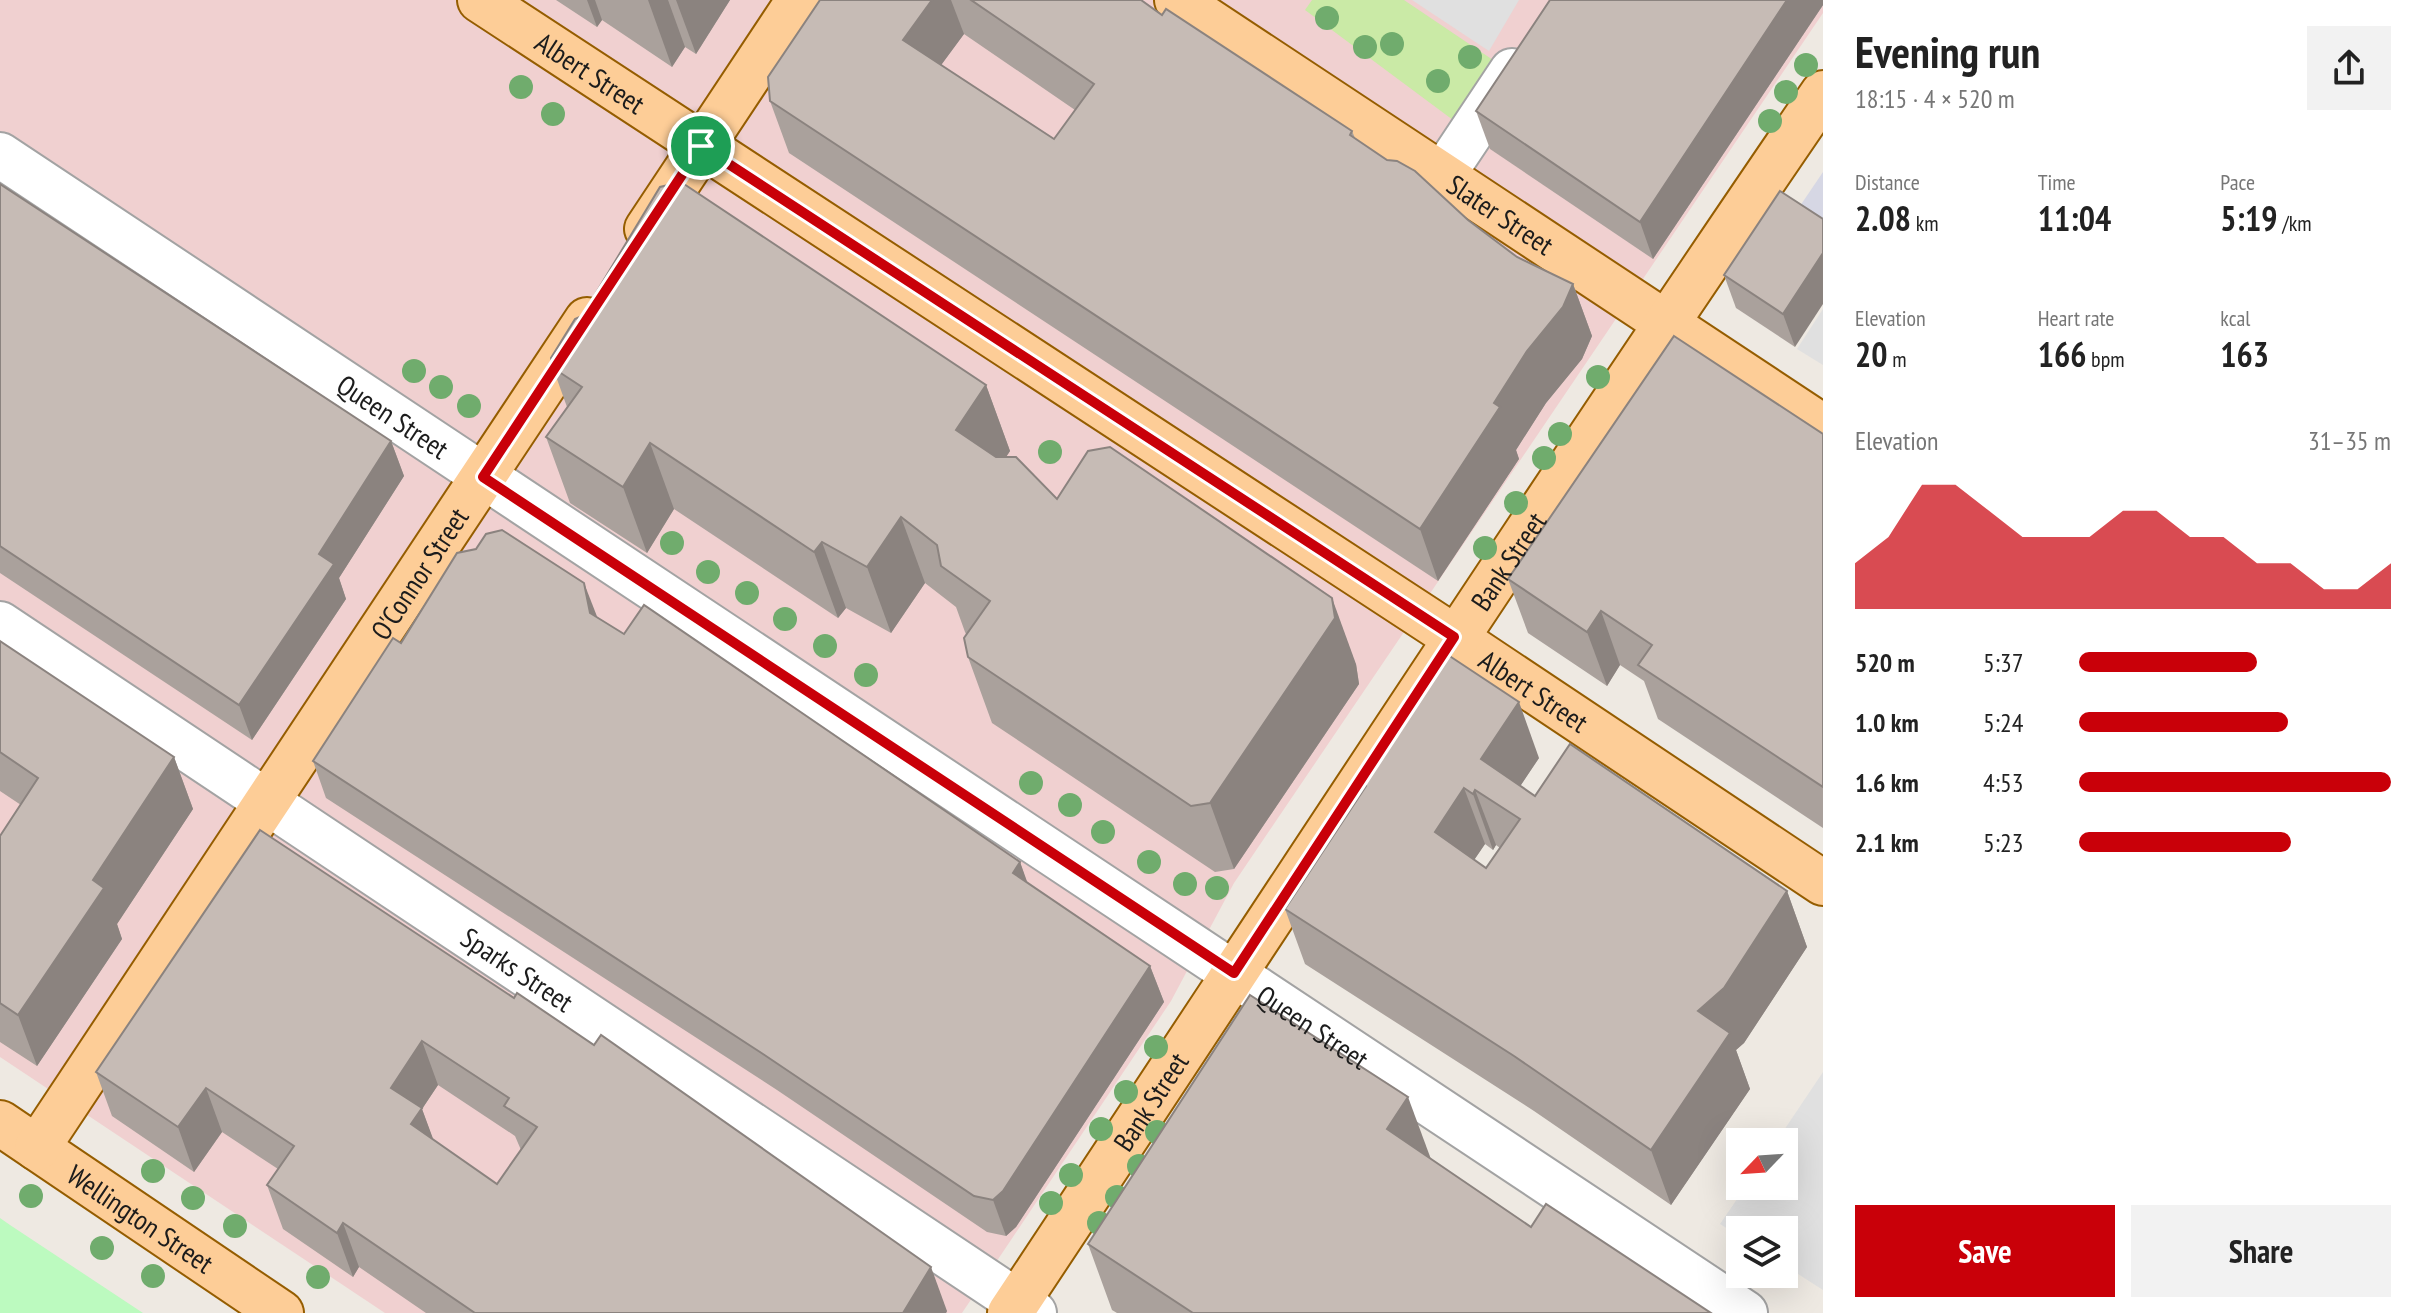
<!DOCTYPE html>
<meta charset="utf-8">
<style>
body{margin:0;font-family:"PT Sans Narrow",sans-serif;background:#f2f2f2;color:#222;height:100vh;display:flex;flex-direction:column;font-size:30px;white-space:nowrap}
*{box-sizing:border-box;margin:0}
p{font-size:26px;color:#767676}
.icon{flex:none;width:44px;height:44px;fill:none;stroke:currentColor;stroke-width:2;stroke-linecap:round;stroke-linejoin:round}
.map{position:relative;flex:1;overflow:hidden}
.drawer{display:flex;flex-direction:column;background:#fff;width:600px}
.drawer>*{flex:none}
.needle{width:52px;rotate:245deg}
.controls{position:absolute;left:1726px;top:1128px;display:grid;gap:16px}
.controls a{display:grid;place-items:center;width:72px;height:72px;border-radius:0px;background:#fff;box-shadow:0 8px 32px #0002;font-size:40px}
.pin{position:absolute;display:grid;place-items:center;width:68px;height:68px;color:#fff;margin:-34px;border:4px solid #fff;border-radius:50%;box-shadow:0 2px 8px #0007}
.round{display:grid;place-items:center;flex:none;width:84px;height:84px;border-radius:0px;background:#f2f2f2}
.summary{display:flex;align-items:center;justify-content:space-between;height:136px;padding:0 32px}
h1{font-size:44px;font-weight:600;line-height:60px}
.stats{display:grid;grid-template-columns:repeat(3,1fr);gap:12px;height:136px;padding:8px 32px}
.stats div{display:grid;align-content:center}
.stats b{font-size:34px;font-weight:600}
.stats small{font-size:22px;font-weight:400}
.stats p{font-size:22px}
.chart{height:224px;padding:16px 32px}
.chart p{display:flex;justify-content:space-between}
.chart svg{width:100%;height:144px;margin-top:8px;fill:#c90009;opacity:.7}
.cta{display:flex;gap:16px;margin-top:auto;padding:16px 32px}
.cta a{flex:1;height:92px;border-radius:0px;background:#c90009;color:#fff;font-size:32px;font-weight:600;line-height:92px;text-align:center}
.cta a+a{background:#f2f2f2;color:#222}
ul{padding:0 32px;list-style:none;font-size:26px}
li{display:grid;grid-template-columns:128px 96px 1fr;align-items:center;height:60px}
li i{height:20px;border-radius:10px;background:#c90009}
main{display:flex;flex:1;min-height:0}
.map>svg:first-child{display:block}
.commercial{fill:#f0d0d0}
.park{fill:#bcfabf}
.garden{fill:#caeaa6}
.parking{fill:#e0e0e0}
.plaza{fill:#d6d7e4}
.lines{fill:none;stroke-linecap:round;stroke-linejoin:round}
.minor-casing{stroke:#a3a3a3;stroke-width:48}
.major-casing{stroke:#955d00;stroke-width:48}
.minor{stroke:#fff;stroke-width:44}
.major{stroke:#fdcd97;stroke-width:44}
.tree{fill:#70ac6d}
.wall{fill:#aaa19c;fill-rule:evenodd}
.shaded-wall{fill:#8b837f}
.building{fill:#c6bbb5;stroke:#8b837f;stroke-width:2;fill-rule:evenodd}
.route-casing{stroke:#fff;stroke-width:16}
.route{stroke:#c90009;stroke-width:10}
.labels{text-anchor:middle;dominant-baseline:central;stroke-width:8;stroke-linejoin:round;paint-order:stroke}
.street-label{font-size:28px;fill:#1c1c1c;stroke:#fff}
</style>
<main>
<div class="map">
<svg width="1823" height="1313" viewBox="0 0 1823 1313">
<rect width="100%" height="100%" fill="#eee9e2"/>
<path class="commercial" d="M0,0H1823V13L1234,883L1171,1001L962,1313H385L0,1057Z"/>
<path class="park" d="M0,1218L10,1225L143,1313H0Z"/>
<path class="garden" d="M1312,0H1404L1493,60L1453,120L1305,10Z"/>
<g class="parking">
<path d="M1412,0H1519L1489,51Z"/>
<path d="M1823,309V365L1797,349Z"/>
<path d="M1823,1072V1290L1784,1265V1230H1740V1237L1720,1224L1746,1186H1784V1142H1776Z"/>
</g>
<path class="plaza" d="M1823,172V240L1800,206Z"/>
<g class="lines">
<defs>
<g id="minor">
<path id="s1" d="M0,155L1745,1313"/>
<path d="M1442,176L1512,71"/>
<path id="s2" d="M0,624L1034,1313"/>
</g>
<g id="major">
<path id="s3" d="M480,0L1454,637L1823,883"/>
<path id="s4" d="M1177,0L1823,427"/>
<path d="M647,229L799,0"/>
<path id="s5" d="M0,1123L281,1313"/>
<path id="s6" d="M37,1148L587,320"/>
<path id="s7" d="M1010,1313C1280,906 1547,496 1823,93"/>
</g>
</defs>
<use href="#minor" class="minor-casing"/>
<use href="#major" class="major-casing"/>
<use href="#minor" class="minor"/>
<use href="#major" class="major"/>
</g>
<g class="tree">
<circle cx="1327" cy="18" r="12"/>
<circle cx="1392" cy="44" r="12"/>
<circle cx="1365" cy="47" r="12"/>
<circle cx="1470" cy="57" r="12"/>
<circle cx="1806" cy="65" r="12"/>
<circle cx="1438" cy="81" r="12"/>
<circle cx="521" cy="87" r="12"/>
<circle cx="1786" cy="92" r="12"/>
<circle cx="553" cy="114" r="12"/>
<circle cx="1770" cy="121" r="12"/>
<circle cx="414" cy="371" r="12"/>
<circle cx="1598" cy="377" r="12"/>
<circle cx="441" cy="387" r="12"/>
<circle cx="469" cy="406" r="12"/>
<circle cx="1560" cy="434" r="12"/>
<circle cx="1050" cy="452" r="12"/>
<circle cx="1544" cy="458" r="12"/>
<circle cx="1516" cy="503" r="12"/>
<circle cx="672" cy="543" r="12"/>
<circle cx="1485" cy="548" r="12"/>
<circle cx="708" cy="572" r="12"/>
<circle cx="747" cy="593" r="12"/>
<circle cx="785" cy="619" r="12"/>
<circle cx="825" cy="646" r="12"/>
<circle cx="866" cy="675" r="12"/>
<circle cx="1031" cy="783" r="12"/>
<circle cx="1070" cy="805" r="12"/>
<circle cx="1103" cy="832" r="12"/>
<circle cx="1149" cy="862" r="12"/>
<circle cx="1185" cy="884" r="12"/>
<circle cx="1217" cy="888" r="12"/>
<circle cx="1156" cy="1047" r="12"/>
<circle cx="1126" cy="1092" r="12"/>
<circle cx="1101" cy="1129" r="12"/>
<circle cx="1157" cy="1132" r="12"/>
<circle cx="1139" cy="1166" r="12"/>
<circle cx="153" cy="1171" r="12"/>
<circle cx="1071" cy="1175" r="12"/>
<circle cx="31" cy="1196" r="12"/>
<circle cx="1117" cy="1197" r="12"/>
<circle cx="193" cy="1198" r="12"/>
<circle cx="1051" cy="1203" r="12"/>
<circle cx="1099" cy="1223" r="12"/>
<circle cx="235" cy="1226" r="12"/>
<circle cx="102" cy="1248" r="12"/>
<circle cx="153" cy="1276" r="12"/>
<circle cx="318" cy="1277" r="12"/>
</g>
<g class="wall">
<path d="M556,0H730L696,54L685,47L672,67L602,20L597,27Z"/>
<path d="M820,0H1141L1162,15L1352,131L1355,138L1517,257L1573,284L1592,336L1582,359L1546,403L1516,450L1519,459L1438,581L789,153L770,101ZM964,34L1075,110L1054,139L941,65Z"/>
<path d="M1823,0V5L1653,259L1490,149L1476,111Z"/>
<path d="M0,184L391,441L404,476L339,578L346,599L252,740L0,573Z"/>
<path d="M1780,191L1795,347L1736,308L1724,275Z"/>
<path d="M553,368L986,385L1010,451L1006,457L1057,499L1356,664L1359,684L1234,869L1215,872L992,723L968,657L966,634L965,632L956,607L925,583L891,633L846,608L838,618L674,509L647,553L570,503L546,437L567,407Z"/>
<path d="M1823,434V828L1658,719L1644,681L1620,665L1607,686L1528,633L1508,579Z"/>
<path d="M597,617L624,634L1020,862L1027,883L1150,966L1164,1002L1016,1227L1006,1236L987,1232L777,1090L326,798L313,761L401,643Z"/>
<path d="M0,641L174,757L193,809L117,924L122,939L37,1066L0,1042V836L21,805L0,791Z"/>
<path d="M1539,758L1520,786L1535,796L1787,891L1807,947L1744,1043L1736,1050L1750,1089L1671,1205L1534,1111L1305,964L1285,909L1363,791L1359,781ZM1485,844L1493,850L1496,845L1500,848L1486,868L1474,860Z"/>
<path d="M260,830L947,1311L946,1313H426L359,1267L353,1277L283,1229L267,1185L278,1169L222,1132L194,1172L112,1116L96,1072ZM438,1085L515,1136L521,1150L497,1184L433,1140L422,1109Z"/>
<path d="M1431,1159L1531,1227L1711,1313H1117L1112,1310L1088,1244Z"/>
</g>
<g class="shaded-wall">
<path d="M587,0H595L602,20L597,27Z"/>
<path d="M648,0H668L685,47L672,67Z"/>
<path d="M676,0H730L696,54Z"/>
<path d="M932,0H951L964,34L922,91L903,40Z"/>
<path d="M1787,0H1823V5L1653,259L1640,222Z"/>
<path d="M1823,253V304L1795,347L1783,314Z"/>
<path d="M1573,284L1592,336L1582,359L1546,403L1516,450L1519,459L1438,581L1420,529L1494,403L1527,351Z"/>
<path d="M986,385L1010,451L980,496L956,430Z"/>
<path d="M391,441L404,476L339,578L346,599L252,740L239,705L319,554Z"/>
<path d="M650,443L674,509L647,553L623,487Z"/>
<path d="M901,517L925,583L891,633L867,567Z"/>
<path d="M822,542L846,608L838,618L814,552Z"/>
<path d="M584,583L598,619L590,613Z"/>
<path d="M1332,598L1356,664L1359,684L1234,869L1210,803Z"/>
<path d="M1601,611L1620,665L1607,686L1587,632Z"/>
<path d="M1519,702L1539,758L1505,809L1481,759Z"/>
<path d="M174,757L193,809L117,924L122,939L37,1066L18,1015L93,880Z"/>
<path d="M1464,788L1485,844L1455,888L1435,832Z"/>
<path d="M1475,790L1496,845L1493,850L1473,794Z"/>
<path d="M1020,862L1033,898L1013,873Z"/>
<path d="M1787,891L1807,947L1744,1043L1736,1050L1750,1089L1671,1205L1651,1150L1698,1011Z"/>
<path d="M1150,966L1164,1002L1016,1227L1006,1236L993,1200Z"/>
<path d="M422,1041L438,1085L422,1109L438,1152L427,1168L391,1088Z"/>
<path d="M206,1088L222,1132L194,1172L178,1127Z"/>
<path d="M1408,1097L1432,1162L1387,1129Z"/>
<path d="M343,1223L359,1267L353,1277L337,1233Z"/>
<path d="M931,1267L947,1311L946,1313H903Z"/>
</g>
<g class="building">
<path d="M820,0H932L903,40L1054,139L1094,84L971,0H1141L1162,15L1166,9L1352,131L1350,135L1387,160L1397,161L1415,171L1468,220L1517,257L1573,284L1563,307L1527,351L1494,403L1500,407L1420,529L770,101L768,77Z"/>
<path d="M1550,0H1787L1640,222L1476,111Z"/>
<path d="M681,182L986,385L956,430L996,457H1016L1057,499L1088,451L1110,447L1332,598L1335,618L1210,803L1191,806L968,657L964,638L990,601L941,566L937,545L901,517L867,567L822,542L814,552L650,443L623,487L546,437L582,387L553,368L551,358L575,319L582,316L660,187Z"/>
<path d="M0,184L391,441L319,554L334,564L239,705L0,546Z"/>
<path d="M1780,191L1823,219V253L1783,314L1724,275Z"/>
<path d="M1674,336L1823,434V787L1638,665L1652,645L1601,611L1587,632L1508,579Z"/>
<path d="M502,530L584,583L590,613L624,634L644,605L1020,862L1013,873L1150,966L1003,1191L993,1200L974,1196L763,1054L313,761L393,638L401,643L457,553L476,549L486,534Z"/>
<path d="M0,641L174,757L93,880L104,888L18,1015L0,1003V836L38,778L0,752Z"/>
<path d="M1445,653L1519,702L1481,759L1535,796L1570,744L1787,891L1724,988L1698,1011L1730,1033L1651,1150L1514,1056L1285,909L1366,786L1359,781ZM1464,788L1473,794L1475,790L1520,819L1486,868L1435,832Z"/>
<path d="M260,830L514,998L517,993L594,1045L601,1035L931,1267L903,1313H475L343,1223L337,1233L267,1185L294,1146L206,1088L178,1127L96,1072ZM422,1041L509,1098L504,1106L537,1127L497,1184L411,1124L422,1108L391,1088Z"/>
<path d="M1250,995L1408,1097L1387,1129L1531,1227L1546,1204L1711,1313H1193L1088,1244Z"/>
</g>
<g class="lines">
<defs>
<path id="route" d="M701,146L1454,637L1234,973L483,477Z"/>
</defs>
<use href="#route" class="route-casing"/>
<use href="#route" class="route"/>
</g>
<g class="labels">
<g class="street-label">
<text stroke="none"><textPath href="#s3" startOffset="132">Albert Street</textPath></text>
<text stroke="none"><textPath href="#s4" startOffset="388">Slater Street</textPath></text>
<text stroke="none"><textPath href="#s1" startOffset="472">Queen Street</textPath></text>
<text stroke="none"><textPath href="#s7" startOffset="902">Bank Street</textPath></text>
<text stroke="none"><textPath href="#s6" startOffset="690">O'Connor Street</textPath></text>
<text stroke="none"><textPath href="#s3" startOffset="1260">Albert Street</textPath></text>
<text stroke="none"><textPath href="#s2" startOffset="622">Sparks Street</textPath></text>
<text stroke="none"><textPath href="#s1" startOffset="1576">Queen Street</textPath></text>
<text stroke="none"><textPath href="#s7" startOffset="254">Bank Street</textPath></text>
<text stroke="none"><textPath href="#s5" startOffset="170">Wellington Street</textPath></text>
</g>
</g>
</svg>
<div class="controls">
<a><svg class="needle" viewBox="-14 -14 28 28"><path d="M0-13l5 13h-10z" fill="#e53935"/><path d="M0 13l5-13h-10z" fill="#767676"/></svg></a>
<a><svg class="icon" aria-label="layers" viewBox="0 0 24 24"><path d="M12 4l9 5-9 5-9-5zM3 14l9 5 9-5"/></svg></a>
</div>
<div class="pin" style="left:701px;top:146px;background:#1e9e55"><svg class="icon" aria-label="arrive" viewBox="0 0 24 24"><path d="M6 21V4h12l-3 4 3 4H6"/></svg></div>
</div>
<section class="drawer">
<div class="summary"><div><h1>Evening run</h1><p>18:15 · 4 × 520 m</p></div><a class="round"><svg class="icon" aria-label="share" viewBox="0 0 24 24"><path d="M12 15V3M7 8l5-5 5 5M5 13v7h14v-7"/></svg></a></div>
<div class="stats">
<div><p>Distance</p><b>2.08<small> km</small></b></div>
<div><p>Time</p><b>11:04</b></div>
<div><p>Pace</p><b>5:19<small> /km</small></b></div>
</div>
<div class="stats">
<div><p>Elevation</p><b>20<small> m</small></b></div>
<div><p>Heart rate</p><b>166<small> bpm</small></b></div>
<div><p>kcal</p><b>163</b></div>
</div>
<div class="chart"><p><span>Elevation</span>31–35 m</p>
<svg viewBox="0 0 160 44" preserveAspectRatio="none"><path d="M0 44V30L10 22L20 6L30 6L40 14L50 22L60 22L70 22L80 14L90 14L100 22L110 22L120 30L130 30L140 38L150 38L160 30V44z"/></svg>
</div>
<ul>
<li><b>520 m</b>5:37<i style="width:57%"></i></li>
<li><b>1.0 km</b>5:24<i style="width:67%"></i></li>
<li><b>1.6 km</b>4:53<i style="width:100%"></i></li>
<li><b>2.1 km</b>5:23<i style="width:68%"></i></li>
</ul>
<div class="cta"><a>Save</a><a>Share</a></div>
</section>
</main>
